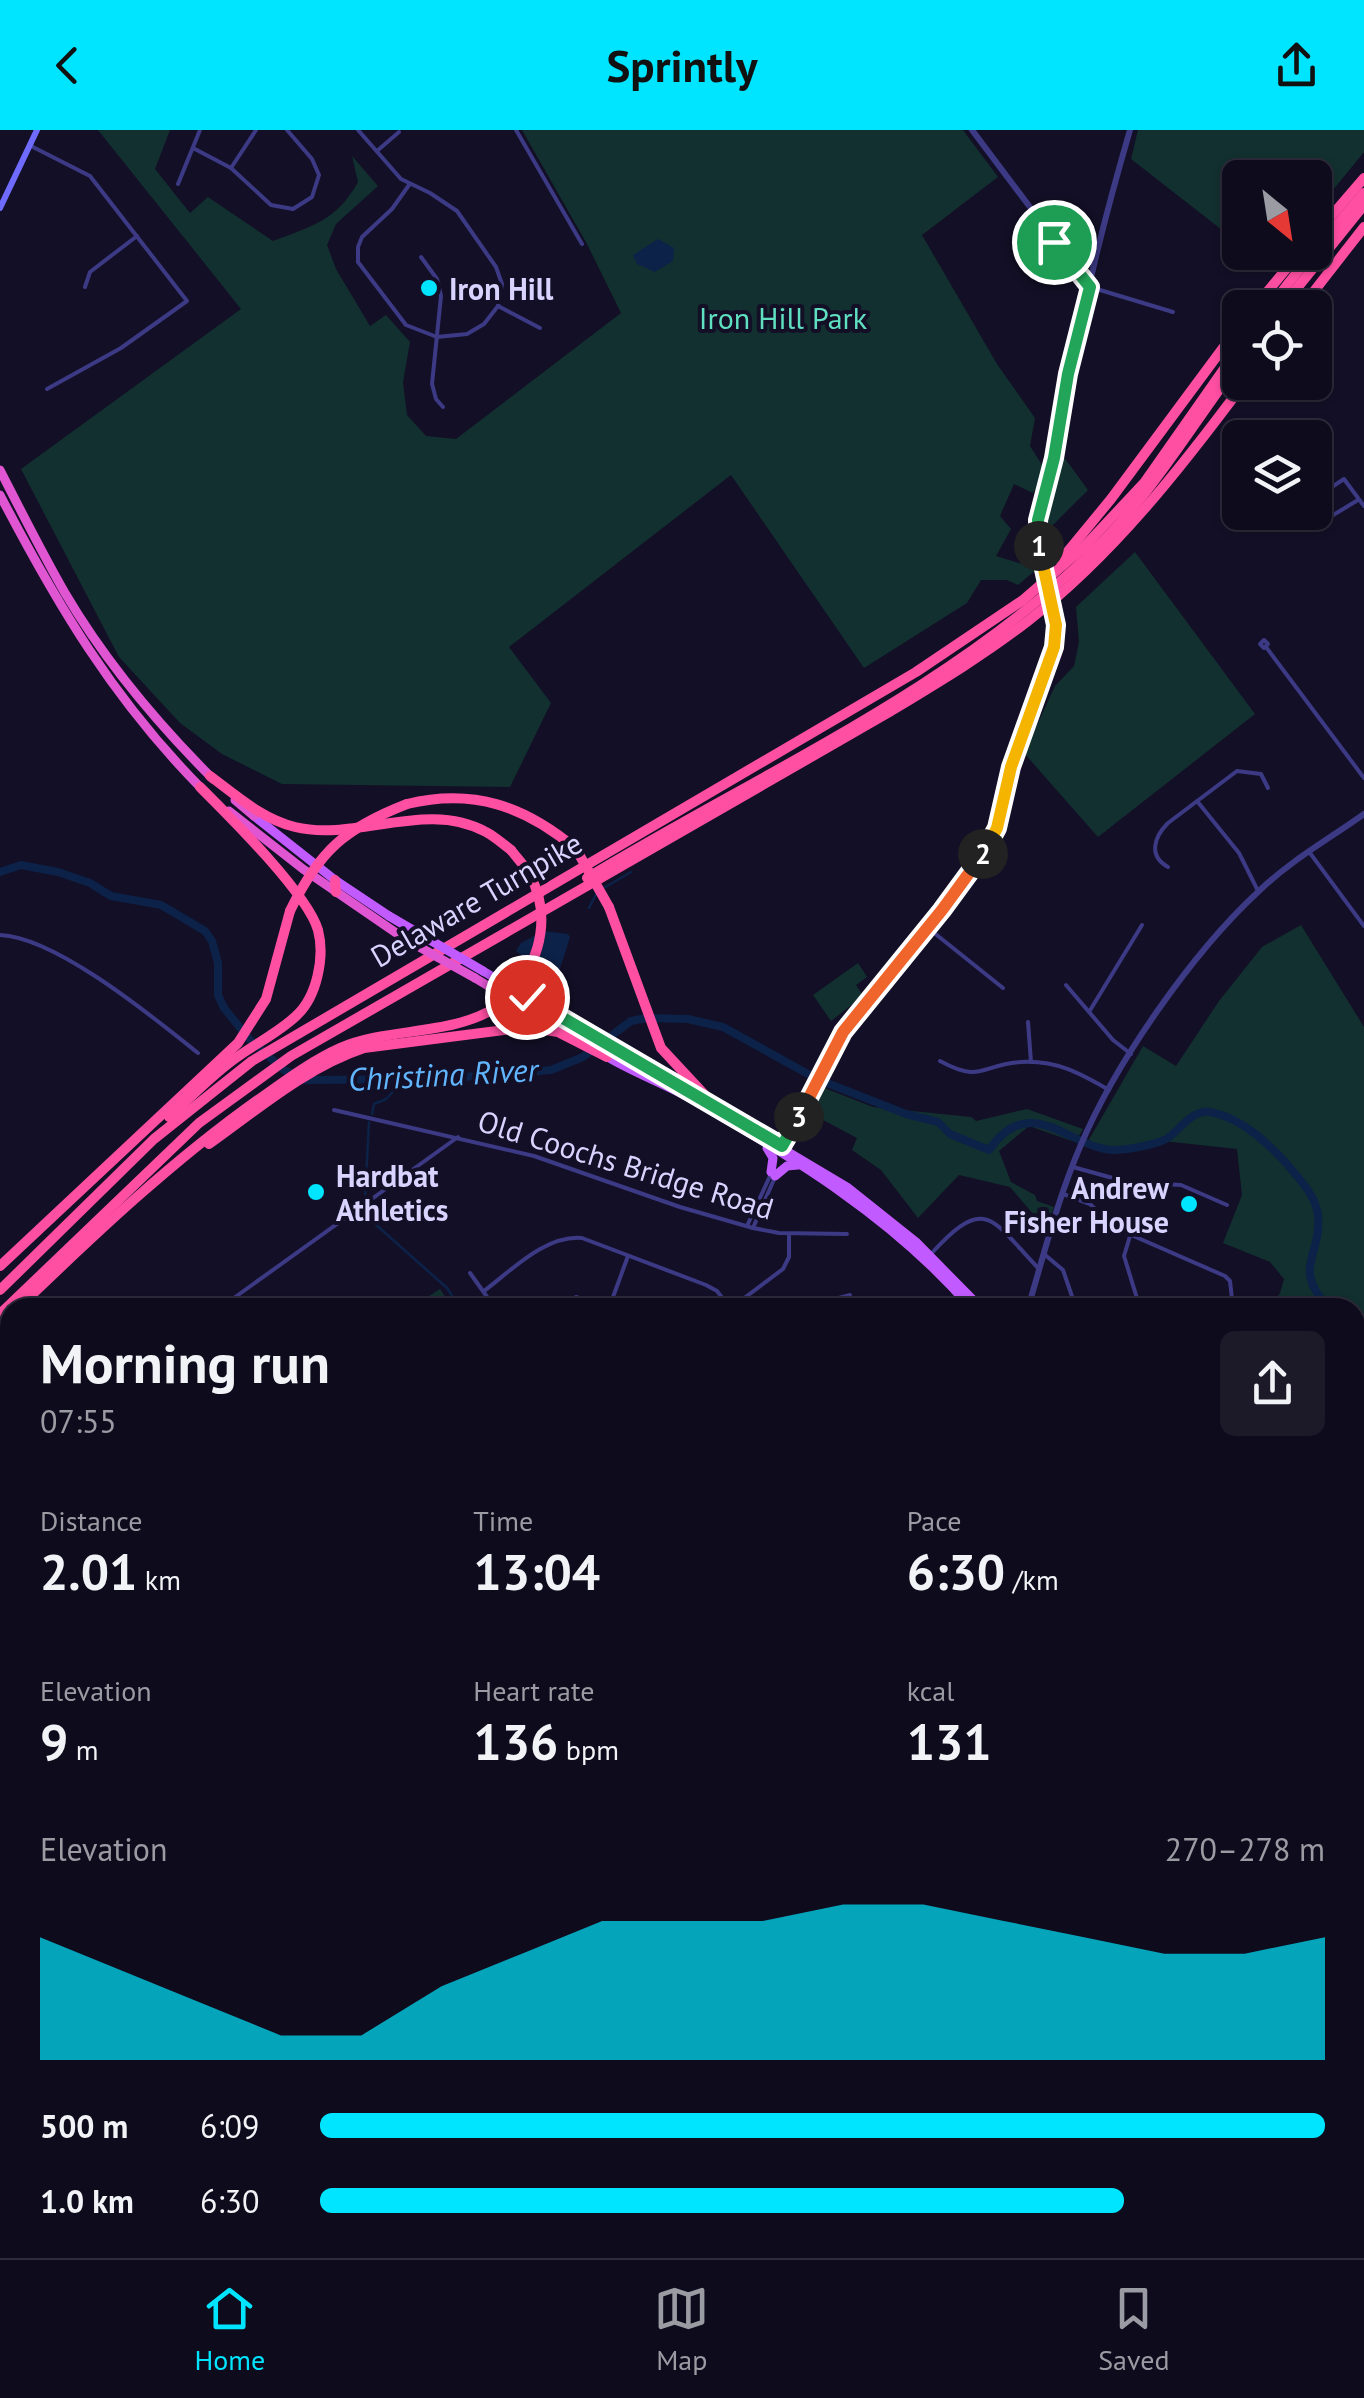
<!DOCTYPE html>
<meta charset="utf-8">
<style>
body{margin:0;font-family:"PT Sans",sans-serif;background:#1c1929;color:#f1f3f6;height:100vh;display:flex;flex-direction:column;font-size:38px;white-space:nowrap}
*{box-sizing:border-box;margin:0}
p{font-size:32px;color:#9b9ba3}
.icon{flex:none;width:55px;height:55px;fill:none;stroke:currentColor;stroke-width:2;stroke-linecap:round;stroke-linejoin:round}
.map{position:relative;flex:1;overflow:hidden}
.panel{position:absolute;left:0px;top:1168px;width:1365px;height:962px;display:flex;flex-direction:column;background:#0e0b1c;border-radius:30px 30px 0 0;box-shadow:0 2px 8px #0004,0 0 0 2px #2e2b3b}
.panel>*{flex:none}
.needle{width:65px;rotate:150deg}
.buttons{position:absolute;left:1222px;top:30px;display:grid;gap:20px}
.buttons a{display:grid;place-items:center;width:110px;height:110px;border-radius:15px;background:#0e0b1c;box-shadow:0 2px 8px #0004,0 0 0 2px #2e2b3b;font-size:50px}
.pin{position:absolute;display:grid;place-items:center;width:85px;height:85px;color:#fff;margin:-42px;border:5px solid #fff;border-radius:50%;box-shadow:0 2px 10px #0007}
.km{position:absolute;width:50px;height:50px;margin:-25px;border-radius:50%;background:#222;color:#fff;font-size:28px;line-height:50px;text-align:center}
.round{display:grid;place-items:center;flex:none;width:105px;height:105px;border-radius:15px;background:#1c1929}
.headline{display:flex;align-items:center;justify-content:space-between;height:170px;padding:0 40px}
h1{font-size:55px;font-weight:600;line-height:75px}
.metrics{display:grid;grid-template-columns:repeat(3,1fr);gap:15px;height:170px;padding:10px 40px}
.metrics div{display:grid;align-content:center}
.metrics b{font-size:50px;font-weight:600}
.metrics small{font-size:28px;font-weight:400}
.metrics p{font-size:28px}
.chart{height:280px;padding:20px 40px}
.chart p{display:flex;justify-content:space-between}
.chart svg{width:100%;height:180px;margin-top:10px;fill:#00e5ff;opacity:.7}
ul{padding:0 40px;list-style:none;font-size:32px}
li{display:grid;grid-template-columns:160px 120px 1fr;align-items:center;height:75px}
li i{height:25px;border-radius:12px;background:#00e5ff}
header{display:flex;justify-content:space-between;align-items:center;height:130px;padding:0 40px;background:#00e5ff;color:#111;font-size:45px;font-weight:600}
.menu{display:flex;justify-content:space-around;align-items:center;height:140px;border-top:2px solid #2e2b3b;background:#0e0b1c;font-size:28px;color:#9b9ba3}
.menu a{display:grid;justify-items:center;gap:5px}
.menu .active{color:#00e5ff}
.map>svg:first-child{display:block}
.green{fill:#12302f}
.water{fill:#0c2248}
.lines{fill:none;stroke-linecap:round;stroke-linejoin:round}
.stream{stroke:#0c2248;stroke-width:2.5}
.river{stroke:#0c2248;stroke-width:8}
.minor{stroke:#3d3a85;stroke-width:4}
.tertiary{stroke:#3d3a85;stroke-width:6}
.secondary{stroke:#6f6bff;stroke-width:6}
.primary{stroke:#c25bff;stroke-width:9}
.trunk{stroke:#e055d1;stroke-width:9}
.motorway{stroke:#ff4fa3;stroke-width:10}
.rail-casing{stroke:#00e5ff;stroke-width:6}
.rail{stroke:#130f26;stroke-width:2.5;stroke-dasharray:8;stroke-linecap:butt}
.tertiary-bridge{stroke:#3d3a85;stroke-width:6}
.primary-bridge{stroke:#c25bff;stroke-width:9}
.trunk-bridge{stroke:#e055d1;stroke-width:9}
.motorway-bridge{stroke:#ff4fa3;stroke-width:10}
.split-1-casing{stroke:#fff;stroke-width:20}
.split-2-casing{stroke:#fff;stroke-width:20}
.split-3-casing{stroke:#fff;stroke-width:20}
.split-4-casing{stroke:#fff;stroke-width:20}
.split-1{stroke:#22a559;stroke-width:12}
.split-2{stroke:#f5b400;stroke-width:12}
.split-3{stroke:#f0652b;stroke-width:12}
.split-4{stroke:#22a559;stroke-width:12}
.poi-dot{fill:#00e5ff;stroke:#130f26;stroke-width:4}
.labels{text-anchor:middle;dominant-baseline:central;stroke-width:8;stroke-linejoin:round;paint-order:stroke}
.poi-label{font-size:30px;font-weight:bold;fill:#d9d4ff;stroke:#130f26;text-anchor:start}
.park-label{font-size:30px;fill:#5fe0c0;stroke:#130f26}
.street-label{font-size:30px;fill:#d9d4ff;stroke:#130f26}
.water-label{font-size:32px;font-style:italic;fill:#62b6ff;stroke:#130f26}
</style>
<header><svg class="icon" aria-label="back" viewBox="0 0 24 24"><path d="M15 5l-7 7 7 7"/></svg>Sprintly<svg class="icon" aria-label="share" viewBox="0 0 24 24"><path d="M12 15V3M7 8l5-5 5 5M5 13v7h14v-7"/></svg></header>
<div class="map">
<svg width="1364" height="2128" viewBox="0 0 1364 2128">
<rect width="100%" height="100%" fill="#130f26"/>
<g class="green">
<path d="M98,0H170L155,39L190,83L208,67L273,111C313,96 337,90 358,52L352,26L378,56L336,94L327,115L336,139L370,196L386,185L410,212L403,252L407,285L426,306L456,309L621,183L587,114L522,0H963L998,47L922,105L997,234L1035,288L1030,316L1047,343L1033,363L1014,354L1000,386L1011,399L996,426L1032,437L1061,323L1088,360L1043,405L1037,439L1018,455L1007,450H981L967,473L864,538L731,345L509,517L551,573L510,657L282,654L222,624L180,593L119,527L21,339L241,179Z"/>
<path d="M1138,0H1364V22L1315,82V48H1240V114L1131,29Z"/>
<path d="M1135,422L1255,584L1098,707L1024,623L1055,556L1074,536L1079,512L1076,477Z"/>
<path d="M1301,795L1364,897V1213H1355V1178L1271,1177L1280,1163L1284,1149L1270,1132L1223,1113L1242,1065L1237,1019L1163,1011L1113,1020L1087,1013L1143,916L1176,936L1219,871L1262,817Z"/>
<path d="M858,833L867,847L856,855L863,866L831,891L813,865Z"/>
<path d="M822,957L873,977L971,987L976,991L1027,979L1083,999L1075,1012L1029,996L999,1021L1011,1052L1035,1065L1037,1071L1054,1077L1046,1099L1010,1057L959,1045L918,1088L881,1040L852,1020L857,1008L810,983Z"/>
<path d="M440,1159L452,1177H412Z"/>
<path d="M10,1658V1696L0,1708V1670Z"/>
</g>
<g class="water">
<path d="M658,109L674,118L673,131L655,142L637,134L633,125Z"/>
<path d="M544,801L568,804L570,807L559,842L549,845L516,821L521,813Z"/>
</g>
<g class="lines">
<g class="stream">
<path d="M602,759L631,742"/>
<path d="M589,778L596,764"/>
<path d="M372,984L374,974L386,969L405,949"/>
<path d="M365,1068L369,992"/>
<path d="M368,1080L374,1093L447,1158L460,1178"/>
</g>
<g class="river">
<path d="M0,742L21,735L58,742L90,753L111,766L161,775L205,801L212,811L218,833V865L224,878L250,910L284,940L306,950L439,949L551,940L583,927L631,891L647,888L688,889L723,897L817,949L906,984L938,992L950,1004L989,1020C1031,960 1069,1018 1113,1020C1126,1020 1155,1015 1166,1009C1180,1001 1191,979 1210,982C1239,987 1267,1012 1286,1033C1298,1047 1316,1066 1318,1085C1322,1126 1291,1138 1329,1178"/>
<path d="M1355,1189H1364"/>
</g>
<g class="minor">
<path d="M358,0L401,49L430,63L457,81L496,137L502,154L498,176L484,194L467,204L437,207L406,195L358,132V117L362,107L392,79L409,55"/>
<path d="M516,0L582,114"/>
<path d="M31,16L90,46L187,171L121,218L47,259"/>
<path d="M193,18L231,38L271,75L293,79L312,67L319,45L312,29L287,0"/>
<path d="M377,21L399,2"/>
<path d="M231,38L256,0"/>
<path d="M178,54L200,0"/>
<path d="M421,127L437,149L441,166L432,254L436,269L443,277"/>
<path d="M85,157L90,142L137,106"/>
<path d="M1090,157L1173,182"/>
<path d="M498,176L540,198"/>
<path d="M1315,368L1344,349L1364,376"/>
<path d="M1315,379L1325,390L1358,370"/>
<path d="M1264,510L1268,514L1264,518L1260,514Z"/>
<path d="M1266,517L1364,648"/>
<path d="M1197,671L1239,723L1258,761"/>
<path d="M1310,723L1364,796"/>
<path d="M1168,737C1148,726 1154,707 1168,693L1237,641L1261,644L1268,658"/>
<path d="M928,798L1003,858"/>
<path d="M0,805C56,807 154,888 198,923"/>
<path d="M1066,855L1113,910L1131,924"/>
<path d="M1089,882L1142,795"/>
<path d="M1028,892L1031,932"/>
<path d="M940,931C982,954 982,934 1021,932C1056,930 1080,943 1109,960"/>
<path d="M334,980L534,1026L680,1077L753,1098L779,1103L847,1104"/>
<path d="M1073,1037L1127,1052L1181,1055L1227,1075"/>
<path d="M1063,1064L1090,1074L1113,1097L1225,1146L1230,1151L1233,1178"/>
<path d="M747,1096L770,1046"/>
<path d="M753,1098L775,1047"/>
<path d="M1130,1106L1124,1126L1140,1178"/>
<path d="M1044,1124L1063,1140L1076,1178"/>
<path d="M930,1125C986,1063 991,1089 1039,1139"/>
<path d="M470,1143L495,1178"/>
<path d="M484,1161C512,1140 545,1105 582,1108L706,1155L717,1161L730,1178"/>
<path d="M220,1178L458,1007"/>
<path d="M557,1178L576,1167L607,1178"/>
<path d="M609,1178L628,1126"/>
<path d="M731,1178L783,1139L789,1127V1105"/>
<path d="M824,1178L835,1169L850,1165"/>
<path d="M0,1353L10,1345"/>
<path d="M0,1382L10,1374"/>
<path d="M0,1412L10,1423"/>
<path d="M1355,1642L1364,1635"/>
<path d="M0,1750L10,1738"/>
<path d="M0,1793L10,1803"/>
<path d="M0,1872L10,1882"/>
<path d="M0,1952L10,1961"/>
<path d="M0,2077L10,2064"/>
<path d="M1355,2095L1364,2089"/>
<path d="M150,2120L158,2128"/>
<path d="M224,2120L232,2128"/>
<path d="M931,2120L938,2128"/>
<path d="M1281,2120L1287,2128"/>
<path d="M509,2126L510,2128"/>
<path d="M78,2128L84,2120"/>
<path d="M263,2128L275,2120"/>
<path d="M418,2128L423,2124L437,2128"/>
<path d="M564,2128L575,2120"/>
<path d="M1302,2128L1315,2120"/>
</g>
<g class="tertiary">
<path d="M972,0L1090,157"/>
<path d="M1041,429C1033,381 1053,339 1061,293C1078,194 1102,96 1130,0"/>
<path d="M780,1021L798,988"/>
<path d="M785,1024L819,945L843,902L942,780L995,705L1011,637L1053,525L1054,485"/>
<path d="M1028,1178C1044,1124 1058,1068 1080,1017C1115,933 1192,823 1259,761C1290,731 1329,709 1364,684"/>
</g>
<path class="secondary" d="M0,78L37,0"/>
<g class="primary">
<path d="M254,686L335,750L389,786"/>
<path d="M483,841L847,1057L916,1112L981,1178"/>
<path d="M513,871L567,902"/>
<path d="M601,923C629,941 661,952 690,968C791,1026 894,1088 971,1178"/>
<path d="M767,1018L773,1028L771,1042"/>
<path d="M775,1046L787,1036L798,1035"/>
<path d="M1355,1255L1364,1249"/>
<path d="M1355,1264L1364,1259"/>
<path d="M0,1499L10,1510"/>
<path d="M1355,1691L1364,1703"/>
<path d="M1355,1704L1364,1717"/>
<path d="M1355,1799L1364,1793"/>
<path d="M613,2120L623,2128"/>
<path d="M323,2128L335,2120"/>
<path d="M345,2128L357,2120"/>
</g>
<g class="trunk">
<path d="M0,340C21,381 42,423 65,463C105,531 157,593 213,649"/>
<path d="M0,365C58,476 113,569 202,659"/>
<path d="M235,670L254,686"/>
<path d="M229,681L303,739L405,809"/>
<path d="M475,848L513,871"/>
</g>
<g class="motorway">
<path d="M1315,105L1364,48"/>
<path d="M1315,120L1364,63"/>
<path d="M1254,178L1300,122"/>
<path d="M1269,178L1313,122"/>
<path d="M1281,178L1364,75"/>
<path d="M1301,178L1364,97"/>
<path d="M1060,431L1111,369L1240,195"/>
<path d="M210,646C237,666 262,689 295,697C356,712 427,669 486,702C494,706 503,714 511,720"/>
<path d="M407,674C473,658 525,676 576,719"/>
<path d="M587,748C757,645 948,562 1091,423C1151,366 1191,296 1240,231"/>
<path d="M335,750L336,762"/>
<path d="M609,777L661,918L714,975"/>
<path d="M169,987C190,968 210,947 233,930C253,915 278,903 296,886C317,867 325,827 318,800C307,763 229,686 200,657"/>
<path d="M209,1014C258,979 307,937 364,918L528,897L558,902L607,927"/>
<path d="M0,1136L238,913L266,869L290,781"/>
<path d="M0,1160L154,1009L252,931L916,542L1023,470L1084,417L1144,353L1240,216"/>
<path d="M18,1178C96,1103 174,1029 262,967C286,950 313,930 340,918C389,897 450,906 495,878"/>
<path d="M0,1184L199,993L291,926L886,584C934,555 983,526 1028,491C1113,425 1181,338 1245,252"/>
<path d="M0,1195L10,1186"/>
</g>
<defs>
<g id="rail">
<path d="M0,1256L10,1266"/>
<path d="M760,2120L767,2128"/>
</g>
</defs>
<use href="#rail" class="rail-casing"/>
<use href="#rail" class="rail"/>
<path class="tertiary-bridge" d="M1041,429L1054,485"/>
<path class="primary-bridge" d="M389,786L483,841"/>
<path class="trunk-bridge" d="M405,809L475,848"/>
<g class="motorway-bridge">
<path d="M576,719L609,777"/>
<path d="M290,781C319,721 345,698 407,674"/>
<path d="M495,878C536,848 555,792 530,745C525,736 517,728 511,720"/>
</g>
</g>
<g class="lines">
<defs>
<path id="split-1" d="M1039,416L1038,390L1054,328L1068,244L1090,157L1054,112"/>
<path id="split-2" d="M983,724L997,698L1011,637L1054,517L1056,495L1039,416"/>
<path id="split-3" d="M799,987L843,902L942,780L983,724"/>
<path id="split-4" d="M527,867L782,1016L799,987"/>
</defs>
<use href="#split-1" class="split-1-casing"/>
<use href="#split-2" class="split-2-casing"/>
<use href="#split-3" class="split-3-casing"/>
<use href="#split-4" class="split-4-casing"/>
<use href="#split-1" class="split-1"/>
<use href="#split-2" class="split-2"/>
<use href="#split-3" class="split-3"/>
<use href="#split-4" class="split-4"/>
</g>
<g class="poi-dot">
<circle cx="429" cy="158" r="10"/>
<circle cx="316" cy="1062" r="10"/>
<circle cx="1189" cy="1074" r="10"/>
</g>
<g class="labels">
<g class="poi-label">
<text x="449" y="158">Iron Hill</text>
<text x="336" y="1045">Hardbat<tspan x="336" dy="34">Athletics</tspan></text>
<text x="1169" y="1057" text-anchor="end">Andrew<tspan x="1169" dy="34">Fisher House</tspan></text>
</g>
<g class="park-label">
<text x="783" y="187">Iron Hill Park</text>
</g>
<g class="street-label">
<text transform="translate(476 769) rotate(-30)">Delaware Turnpike</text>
<text transform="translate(626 1034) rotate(17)">Old Coochs Bridge Road</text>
</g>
<g class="water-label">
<text transform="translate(443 944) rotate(-3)">Christina River</text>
</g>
</g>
</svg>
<div class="buttons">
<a><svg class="needle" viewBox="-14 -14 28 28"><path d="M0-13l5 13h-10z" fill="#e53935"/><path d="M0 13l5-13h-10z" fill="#9b9ba3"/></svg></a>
<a><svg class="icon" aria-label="locate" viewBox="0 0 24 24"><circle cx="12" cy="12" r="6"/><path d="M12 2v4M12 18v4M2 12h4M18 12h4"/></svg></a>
<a><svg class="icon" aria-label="layers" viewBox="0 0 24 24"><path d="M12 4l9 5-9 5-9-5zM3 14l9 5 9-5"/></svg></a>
</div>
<div class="pin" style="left:1054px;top:112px;background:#1e9e55"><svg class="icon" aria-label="arrive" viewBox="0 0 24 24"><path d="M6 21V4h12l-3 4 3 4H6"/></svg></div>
<div class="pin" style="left:527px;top:867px;background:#d93025"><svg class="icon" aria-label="check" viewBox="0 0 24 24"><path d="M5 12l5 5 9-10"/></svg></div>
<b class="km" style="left:1039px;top:416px">1</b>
<b class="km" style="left:983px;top:724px">2</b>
<b class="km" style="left:799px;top:987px">3</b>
<section class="panel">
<div class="headline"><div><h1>Morning run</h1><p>07:55</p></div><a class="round"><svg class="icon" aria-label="share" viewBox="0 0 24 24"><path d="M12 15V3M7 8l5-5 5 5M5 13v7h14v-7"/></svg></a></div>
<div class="metrics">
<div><p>Distance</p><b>2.01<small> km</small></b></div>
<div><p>Time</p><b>13:04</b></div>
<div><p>Pace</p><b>6:30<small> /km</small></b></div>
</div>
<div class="metrics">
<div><p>Elevation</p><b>9<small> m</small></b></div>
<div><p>Heart rate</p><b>136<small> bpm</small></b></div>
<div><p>kcal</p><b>131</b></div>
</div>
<div class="chart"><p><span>Elevation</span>270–278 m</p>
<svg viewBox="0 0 160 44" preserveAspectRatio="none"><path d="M0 44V14L10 22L20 30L30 38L40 38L50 26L60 18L70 10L80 10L90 10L100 6L110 6L120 10L130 14L140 18L150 18L160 14V44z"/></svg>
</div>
<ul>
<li><b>500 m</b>6:09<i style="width:100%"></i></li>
<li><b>1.0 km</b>6:30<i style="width:80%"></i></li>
</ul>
</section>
</div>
<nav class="menu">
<a class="active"><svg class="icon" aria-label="home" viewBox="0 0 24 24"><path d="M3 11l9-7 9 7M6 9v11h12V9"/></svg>Home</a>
<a><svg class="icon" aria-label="map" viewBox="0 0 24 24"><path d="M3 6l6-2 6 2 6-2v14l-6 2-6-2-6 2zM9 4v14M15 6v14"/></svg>Map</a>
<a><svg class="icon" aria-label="saved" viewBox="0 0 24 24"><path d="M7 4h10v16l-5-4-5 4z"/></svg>Saved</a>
</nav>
